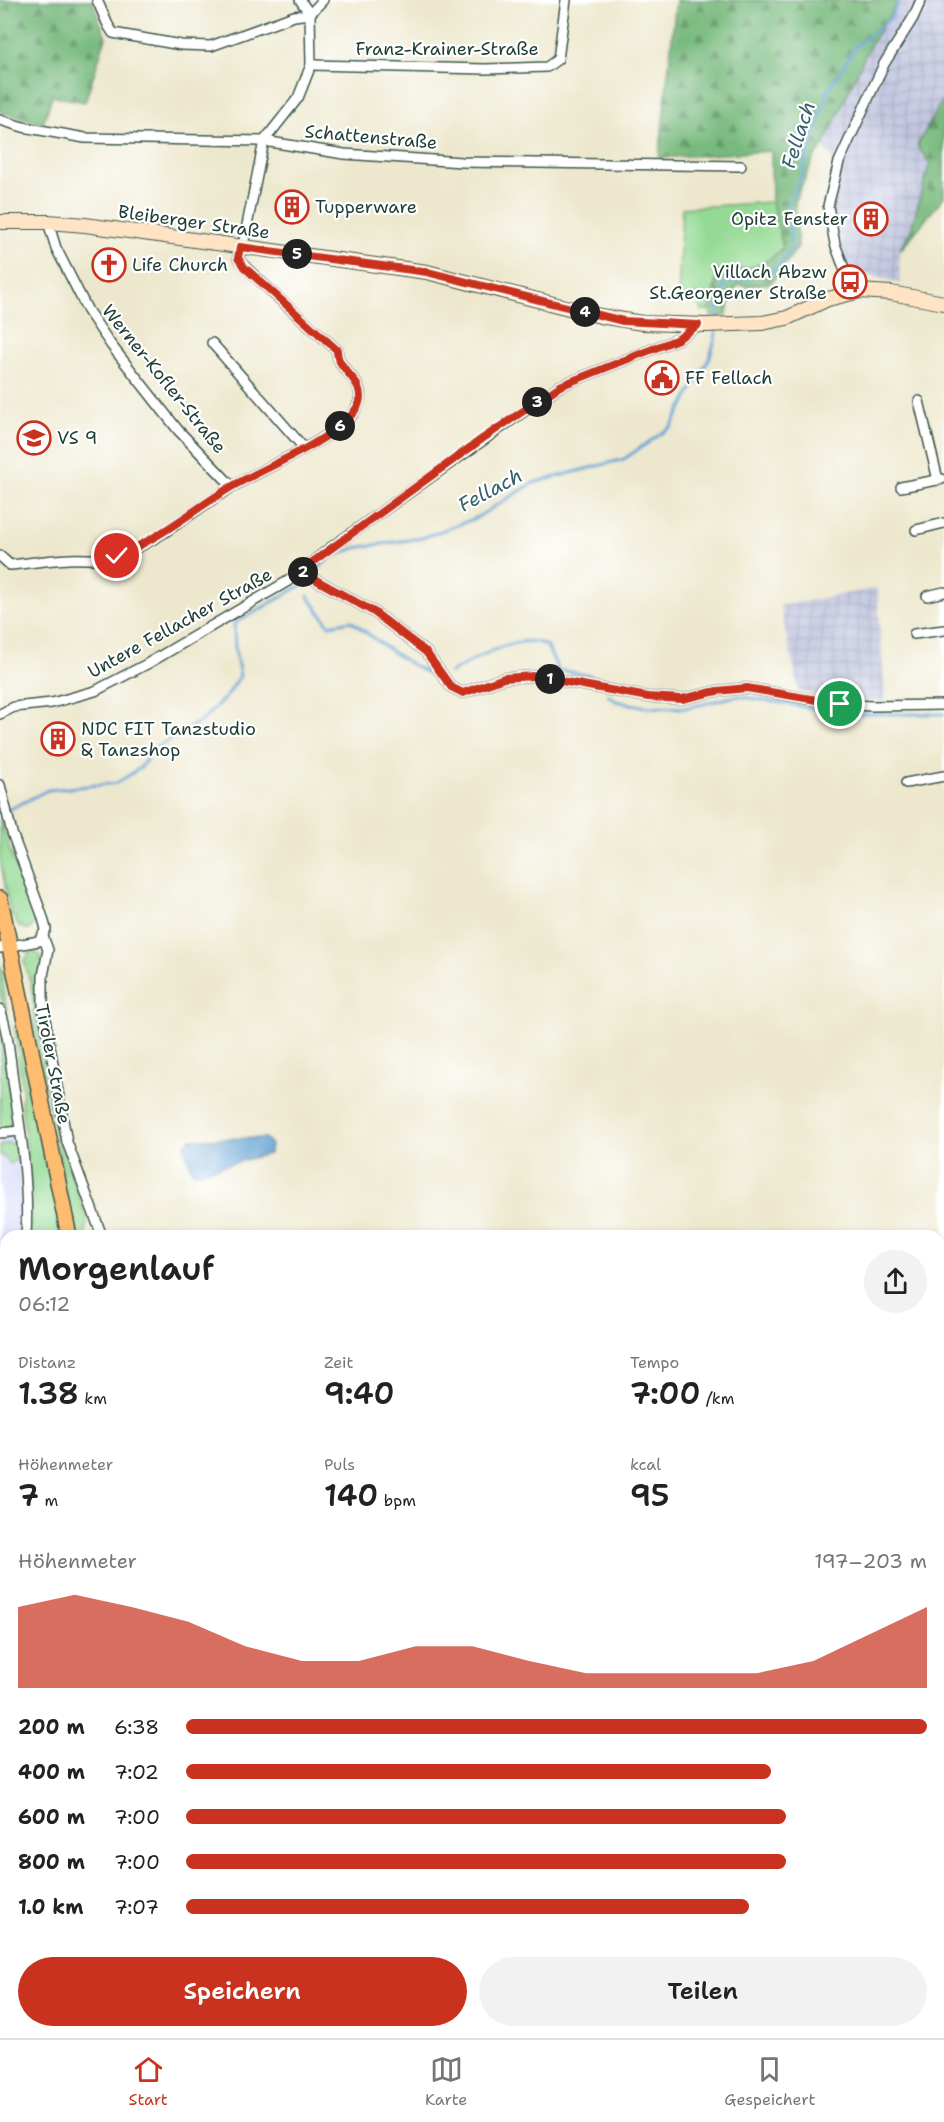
<!DOCTYPE html>
<html lang="de">
<meta charset="utf-8">
<style>
body{margin:0;font-family:"Shantell Sans",sans-serif;background:#f2f2f2;color:#222;height:100vh;display:flex;flex-direction:column;font-size:22px;white-space:nowrap}
*{box-sizing:border-box;margin:0}
p{font-size:20px;color:#767676}
.icon{flex:none;width:33px;height:33px;fill:none;stroke:currentColor;stroke-width:2;stroke-linecap:round;stroke-linejoin:round}
.map{position:relative;flex:1;overflow:hidden}
.details{position:absolute;left:0px;top:1230px;width:945px;height:808px;display:flex;flex-direction:column;background:#fff;border-radius:18px 18px 0 0;box-shadow:0 3px 9px #0003}
.details>*{flex:none}
.pin{position:absolute;display:grid;place-items:center;width:51px;height:51px;color:#fff;margin:-26px;border:3px solid #fff;border-radius:50%;box-shadow:0 2px 6px #0007}
.km{position:absolute;width:30px;height:30px;margin:-15px;border-radius:50%;background:#222;color:#fff;font-size:16px;line-height:30px;text-align:center}
.round{display:grid;place-items:center;flex:none;width:63px;height:63px;border-radius:32px;background:#f2f2f2}
.headline{display:flex;align-items:center;justify-content:space-between;height:102px;padding:0 18px}
h1{font-size:33px;font-weight:600;line-height:45px}
.metrics{display:grid;grid-template-columns:repeat(3,1fr);gap:9px;height:102px;padding:6px 18px}
.metrics div{display:grid;align-content:center}
.metrics b{font-size:30px;font-weight:600}
.metrics small{font-size:16px;font-weight:400}
.metrics p{font-size:16px}
.chart{height:168px;padding:12px 18px}
.chart p{display:flex;justify-content:space-between}
.chart svg{width:100%;height:108px;margin-top:6px;fill:#c8321e;opacity:.7}
.cta{display:flex;gap:12px;margin-top:auto;padding:12px 18px}
.cta a{flex:1;height:69px;border-radius:36px;background:#c8321e;color:#fff;font-size:24px;font-weight:600;line-height:69px;text-align:center}
.cta a+a{background:#f2f2f2;color:#222}
ul{padding:0 18px;list-style:none;font-size:20px}
li{display:grid;grid-template-columns:96px 72px 1fr;align-items:center;height:45px}
li i{height:15px;border-radius:8px;background:#c8321e}
.menu{display:flex;justify-content:space-around;align-items:center;height:84px;border-top:2px solid #e0e0e0;background:#fff;font-size:16px;color:#767676}
.menu a{display:grid;justify-items:center;gap:3px}
.menu .active{color:#c8321e}
.map>svg:first-child{display:block}
.built{fill:#d6d8f9}
.industrial{fill:url(#industrial-grid)}
.grass{fill:#95da94;stroke:#5a8c64;stroke-width:1.5}
.forest{fill:url(#forest-firs);stroke:#4c7c59;stroke-width:1.5}
.water{fill:#62a1d4;stroke:#406f84;stroke-width:1.5}
.lines{fill:none;stroke-linecap:round;stroke-linejoin:round}
.stream{stroke:#62a1d4;stroke-width:3}
.street-casing{stroke:#3e574b;stroke-width:12}
.secondary-casing{stroke:#3e574b;stroke-width:16}
.primary-casing{stroke:#3e574b;stroke-width:18}
.street{stroke:#fff;stroke-width:9}
.secondary{stroke:#fee4c5;stroke-width:14}
.primary{stroke:#fdbc6f;stroke-width:15}
.rail-casing{stroke:#1f3d34;stroke-width:5}
.rail{stroke:#fff;stroke-width:3;stroke-dasharray:9;stroke-linecap:butt}
.route-casing{stroke:#fff;stroke-width:12}
.route{stroke:#c8321e;stroke-width:8}
.labels{text-anchor:middle;dominant-baseline:central;stroke-width:4.5;stroke-linejoin:round;paint-order:stroke}
.street-label{font-size:18px;fill:#1f3d34;stroke:#fff}
.poi-label{font-size:18px;fill:#1f3d34;stroke:#fff;text-anchor:start}
.water-label{font-size:20px;font-style:italic;fill:#36606c;stroke:#fff}
</style>
<div class="map">
<svg width="944" height="2038" viewBox="0 0 944 2038">
<defs>
<pattern id="industrial-grid" width="8" height="8" patternUnits="userSpaceOnUse" patternTransform="scale(1.5)"><rect width="8" height="8" fill="#bec3de"/><path d="M0 4h8M4 0v8" fill="none" stroke="#a3a8bf"/></pattern>
<pattern id="forest-firs" width="22" height="20" patternUnits="userSpaceOnUse" patternTransform="scale(1.5)"><rect width="22" height="20" fill="#78ba7e"/><path d="M5 1l3.5 6h-7zM16 11l3.5 6h-7z" fill="#629868"/></pattern>
</defs>
<rect width="100%" height="100%" fill="#fff"/>
<filter id="ink" filterUnits="userSpaceOnUse"><feTurbulence type="fractalNoise" baseFrequency=".0167" numOctaves="2"/><feDisplacementMap in="SourceGraphic" scale="12" xChannelSelector="R" yChannelSelector="G"/><feConvolveMatrix kernelMatrix="1 2 1 2 8 2 1 2 1" color-interpolation-filters="sRGB"/></filter>
<filter id="wash" filterUnits="userSpaceOnUse"><feTurbulence type="fractalNoise" baseFrequency=".008" numOctaves="4" result="noise"/><feDisplacementMap in="SourceGraphic" scale="24" xChannelSelector="R" yChannelSelector="G"/><feGaussianBlur stdDeviation="1.35" result="paint"/><feColorMatrix in="noise" values="0 0 0 0 0 0 0 0 0 0 0 0 0 0 0 0 0 1.4 0 .05"/><feComposite in="paint" operator="in"/></filter>
<g filter="url(#wash)">
<rect width="100%" height="100%" fill="#ede8cd"/>
<path class="built" d="M0,1023L13,1110L21,1182L20,1236H6V1427L0,1451Z"/>
<g class="industrial">
<path d="M899,0H944V97L917,146L930,163L911,229L899,252L900,283L848,270L826,214L833,159L823,147L869,47Z"/>
<path d="M877,588L885,701L830,699L799,691L780,606Z"/>
</g>
<g class="grass">
<path d="M772,202L783,247C764,269 746,269 718,271L710,310L701,311L700,294L678,297L682,208Z"/>
<path d="M0,818L12,857L36,917V922L30,929C20,929 18,926 14,917L11,916L0,860Z"/>
<path d="M32,952L37,953L41,957V969L36,991L37,1012L60,1139L87,1219L86,1236H75L35,1033L33,1011L35,1010L31,984L24,961L29,955L28,953Z"/>
<path d="M0,966L3,970L4,993L7,1013L0,996Z"/>
<path d="M14,1025C25,1050 25,1079 32,1106C42,1150 55,1192 64,1236H30L32,1196L21,1101L23,1095Z"/>
<path d="M1,1030L13,1118L11,1127L0,1132Z"/>
<path d="M9,1143L14,1145L18,1150L17,1159L10,1164L5,1157L0,1155V1145Z"/>
<path d="M6,1271V1317L0,1316V1274Z"/>
<path d="M6,1355V1394H0V1363Z"/>
<path d="M0,1406L6,1410V1465L0,1470Z"/>
<path d="M6,1493V1537H0V1495Z"/>
<path d="M6,1591V1647L0,1649V1593Z"/>
<path d="M139,2032H181V2033L167,2038H129L132,2034Z"/>
<path d="M204,2032L297,2033L302,2038H189Z"/>
</g>
<g class="forest">
<path d="M0,0H92L106,37L85,102L52,96L43,124L0,112Z"/>
<path d="M676,0H899L869,47L823,147L814,158L795,201L798,247L771,283L748,286L738,285L731,295L726,316L711,317L710,310L718,271C745,270 764,269 783,247L772,202L771,151L659,158Z"/>
<path d="M944,97V197L899,252L911,229L930,163L917,146Z"/>
<rect x="939" y="1346" width="5" height="177"/>
<path d="M0,1924H6V2027L0,2028Z"/>
</g>
<g class="water">
<path d="M265,1138L271,1145L269,1154L199,1172H194L191,1169L184,1146L190,1139Z"/>
<path d="M939,1659H944V1780L939,1781Z"/>
<path d="M0,1736L6,1737V1924H0Z"/>
</g>
<g class="lines">
<g class="stream">
<path d="M717,321L718,307L725,284L774,271L792,248L788,203L802,175L828,90L856,46L891,18L899,0"/>
<path d="M308,596L329,625L351,621C378,641 407,666 439,678"/>
<path d="M450,673C473,660 520,630 547,646L558,670L590,675L594,678"/>
<path d="M608,695L616,701L646,707L686,708L737,696L848,714H944"/>
<path d="M0,814L48,790L117,783L140,768L154,749L201,721L226,697L240,676L235,650L234,624L302,585L330,558L355,548L422,538L476,518L533,483L624,459L671,427L709,359L715,340L716,328"/>
<path d="M0,2005L6,2003"/>
<path d="M64,2034V2038"/>
</g>
</g>
</g>
<g filter="url(#ink)">
<g class="lines">
<defs>
<g id="street">
<path d="M97,0L108,25L113,33L181,45L211,46L294,16L310,14"/>
<path d="M300,0L310,14"/>
<path d="M311,65L485,69L547,67L558,59L566,0"/>
<path d="M0,120L23,127L85,138L264,141L344,154L462,162L741,166"/>
<path d="M48,222L56,248L88,311L111,345L178,430L228,482L230,488"/>
<path d="M853,292L835,244L828,206L839,162L884,64L913,18L921,0"/>
<path d="M212,343L304,448"/>
<path d="M919,401L938,480"/>
<path d="M901,487L942,479"/>
<path d="M916,530L944,523"/>
<path d="M0,556L10,565C29,563 49,560 69,559C85,558 99,561 114,557C158,543 193,510 232,487C266,467 307,451 339,427C347,421 356,412 359,402C366,380 336,370 337,350L276,296L244,266L238,258L244,240L264,141L298,98L311,65L310,14L323,0"/>
<path d="M300,571L374,612L426,652L451,687L463,693L504,678L534,676L648,697L682,699L717,691L747,688L837,704L872,706L944,705"/>
<path d="M927,596L944,592"/>
<path d="M914,634L944,630"/>
<path d="M0,714L14,707L52,703L95,691L147,664L288,581L329,549L560,386L678,339L698,325"/>
<path d="M906,783L944,776"/>
<path d="M0,785L12,833L42,915L46,929L39,941L0,948"/>
<path d="M43,936L48,950L43,976V1008L67,1142L102,1236"/>
<path d="M0,1009C8,1032 10,1057 13,1081C21,1132 29,1184 26,1236"/>
<path d="M0,1133L20,1131"/>
<path d="M0,1399L6,1401"/>
<path d="M0,1716H6"/>
<path d="M303,2032L307,2038"/>
<path d="M180,2038L198,2032"/>
</g>
<g id="secondary">
<path d="M0,222H48L85,225L427,272L600,316L642,323L706,325L762,323L787,318L828,299L860,291L891,293L944,303"/>
<path d="M939,1833H944"/>
<path d="M83,2038L110,2032"/>
</g>
<g id="primary">
<path d="M0,899L69,1236"/>
<path d="M0,1475L6,1470"/>
<path d="M0,1490L6,1489"/>
<path d="M939,1531H944"/>
<path d="M0,1543L6,1544"/>
</g>
</defs>
<use href="#street" class="street-casing"/>
<use href="#secondary" class="secondary-casing"/>
<use href="#primary" class="primary-casing"/>
<use href="#street" class="street"/>
<use href="#secondary" class="secondary"/>
<use href="#primary" class="primary"/>
<defs>
<g id="rail">
<path d="M939,1817H944"/>
<path d="M8,2038L41,2032"/>
</g>
</defs>
<use href="#rail" class="rail-casing"/>
<use href="#rail" class="rail"/>
</g>
</g>
<g class="lines" filter="url(#ink)">
<defs>
<path id="route" d="M117,556C159,539 193,510 231,487C266,467 306,452 339,427C346,421 356,412 359,403C366,380 336,370 337,350L244,267L238,258L240,247L427,272L623,321L698,325L678,339L560,386L482,439L300,571L374,612L426,652L451,687L463,693L504,678L534,676L648,697L682,699L717,691L747,688L840,704"/>
</defs>
<use href="#route" class="route-casing"/>
<use href="#route" class="route"/>
</g>
<defs>
<symbol id="building-ring" viewBox="-11 -11 22 22"><circle r="9.5" fill="#fff" stroke="#c8321e" stroke-width="1.5"/><path d="M-4-6H4V6H1V3H-1V6H-4ZM-2.5-4.3h1.7v1.8h-1.7ZM.8-4.3h1.7v1.8H.8ZM-2.5-1h1.7V.8h-1.7ZM.8-1h1.7V.8H.8Z" fill="#c8321e"/></symbol>
<symbol id="church-ring" viewBox="-11 -11 22 22"><circle r="9.5" fill="#fff" stroke="#c8321e" stroke-width="1.5"/><path d="M-1.2-6h2.4v3.5h3.3v2.4h-3.3V6h-2.4V-.1h-3.3v-2.4h3.3Z" fill="#c8321e"/></symbol>
<symbol id="bus-ring" viewBox="-11 -11 22 22"><circle r="9.5" fill="#fff" stroke="#c8321e" stroke-width="1.5"/><path d="M-5-6H5V4H4V6H2V4H-2V6H-4V4H-5ZM-3.5-4V0h7V-4ZM-3.5 1.2v1.5H-2V1.2ZM2 1.2v1.5H3.5V1.2Z" fill="#c8321e"/></symbol>
<symbol id="civic-ring" viewBox="-11 -11 22 22"><circle r="9.5" fill="#fff" stroke="#c8321e" stroke-width="1.5"/><path d="M-.6-6.5H3V-4.5H.6V-3L4-1V1h2V6H-6V1h2V-1L-.6-3ZM-1.2 2.5V6h2.4V2.5Z" fill="#c8321e"/></symbol>
<symbol id="school-ring" viewBox="-11 -11 22 22"><circle r="9.5" fill="#fff" stroke="#c8321e" stroke-width="1.5"/><path d="M0-5L7-2L0 1L-7-2ZM-4 1L0 2.5L4 1V4Q0 6-4 4Z" fill="#c8321e"/></symbol>
</defs>
<g fill-rule="evenodd">
<use href="#building-ring" x="273" y="188" width="38" height="38"/>
<use href="#building-ring" x="852" y="200" width="38" height="38"/>
<use href="#church-ring" x="90" y="246" width="38" height="38"/>
<use href="#bus-ring" x="831" y="263" width="38" height="38"/>
<use href="#civic-ring" x="643" y="359" width="38" height="38"/>
<use href="#school-ring" x="15" y="419" width="38" height="38"/>
<use href="#building-ring" x="39" y="720" width="38" height="38"/>
</g>
<g class="labels">
<g class="street-label">
<text x="447" y="49">Franz-Krainer-Straße</text>
<text transform="translate(371 137) rotate(5)">Schattenstraße</text>
<text transform="translate(194 222) rotate(8)">Bleiberger Straße</text>
<text transform="translate(164 379) rotate(51)">Werner-Kofler-Straße</text>
<text transform="translate(180 623) rotate(-29)">Untere Fellacher Straße</text>
<text transform="translate(53 1064) rotate(79)">Tiroler Straße</text>
</g>
<g class="poi-label">
<text x="315" y="207">Tupperware</text>
<text x="848" y="219" text-anchor="end">Opitz Fenster</text>
<text x="132" y="265">Life Church</text>
<text x="827" y="272" text-anchor="end">Villach Abzw<tspan x="827" dy="21">St.Georgener Straße</tspan></text>
<text x="685" y="378">FF Fellach</text>
<text x="57" y="438">VS 9</text>
<text x="81" y="729">NDC FIT Tanzstudio<tspan x="81" dy="21">&amp; Tanzshop</tspan></text>
</g>
<g class="water-label">
<text transform="translate(798 135) rotate(-72)">Fellach</text>
<text transform="translate(490 490) rotate(-28)">Fellach</text>
</g>
</g>
</svg>
<div class="pin" style="left:840px;top:704px;background:#1e9e55"><svg class="icon" aria-label="arrive" viewBox="0 0 24 24"><path d="M6 21V4h12l-3 4 3 4H6"/></svg></div>
<div class="pin" style="left:117px;top:556px;background:#d93025"><svg class="icon" aria-label="check" viewBox="0 0 24 24"><path d="M5 12l5 5 9-10"/></svg></div>
<b class="km" style="left:550px;top:679px">1</b>
<b class="km" style="left:303px;top:572px">2</b>
<b class="km" style="left:537px;top:402px">3</b>
<b class="km" style="left:585px;top:312px">4</b>
<b class="km" style="left:297px;top:254px">5</b>
<b class="km" style="left:340px;top:426px">6</b>
<section class="details">
<div class="headline"><div><h1>Morgenlauf</h1><p>06:12</p></div><a class="round"><svg class="icon" aria-label="share" viewBox="0 0 24 24"><path d="M12 15V3M7 8l5-5 5 5M5 13v7h14v-7"/></svg></a></div>
<div class="metrics">
<div><p>Distanz</p><b>1.38<small> km</small></b></div>
<div><p>Zeit</p><b>9:40</b></div>
<div><p>Tempo</p><b>7:00<small> /km</small></b></div>
</div>
<div class="metrics">
<div><p>Höhenmeter</p><b>7<small> m</small></b></div>
<div><p>Puls</p><b>140<small> bpm</small></b></div>
<div><p>kcal</p><b>95</b></div>
</div>
<div class="chart"><p><span>Höhenmeter</span>197–203 m</p>
<svg viewBox="0 0 160 44" preserveAspectRatio="none"><path d="M0 44V11L10 6L20 11L30 17L40 27L50 33L60 33L70 27L80 27L90 33L100 38L110 38L120 38L130 38L140 33L150 22L160 11V44z"/></svg>
</div>
<ul>
<li><b>200 m</b>6:38<i style="width:100%"></i></li>
<li><b>400 m</b>7:02<i style="width:79%"></i></li>
<li><b>600 m</b>7:00<i style="width:81%"></i></li>
<li><b>800 m</b>7:00<i style="width:81%"></i></li>
<li><b>1.0 km</b>7:07<i style="width:76%"></i></li>
</ul>
<div class="cta"><a>Speichern</a><a>Teilen</a></div>
</section>
</div>
<nav class="menu">
<a class="active"><svg class="icon" aria-label="home" viewBox="0 0 24 24"><path d="M3 11l9-7 9 7M6 9v11h12V9"/></svg>Start</a>
<a><svg class="icon" aria-label="map" viewBox="0 0 24 24"><path d="M3 6l6-2 6 2 6-2v14l-6 2-6-2-6 2zM9 4v14M15 6v14"/></svg>Karte</a>
<a><svg class="icon" aria-label="saved" viewBox="0 0 24 24"><path d="M7 4h10v16l-5-4-5 4z"/></svg>Gespeichert</a>
</nav>
